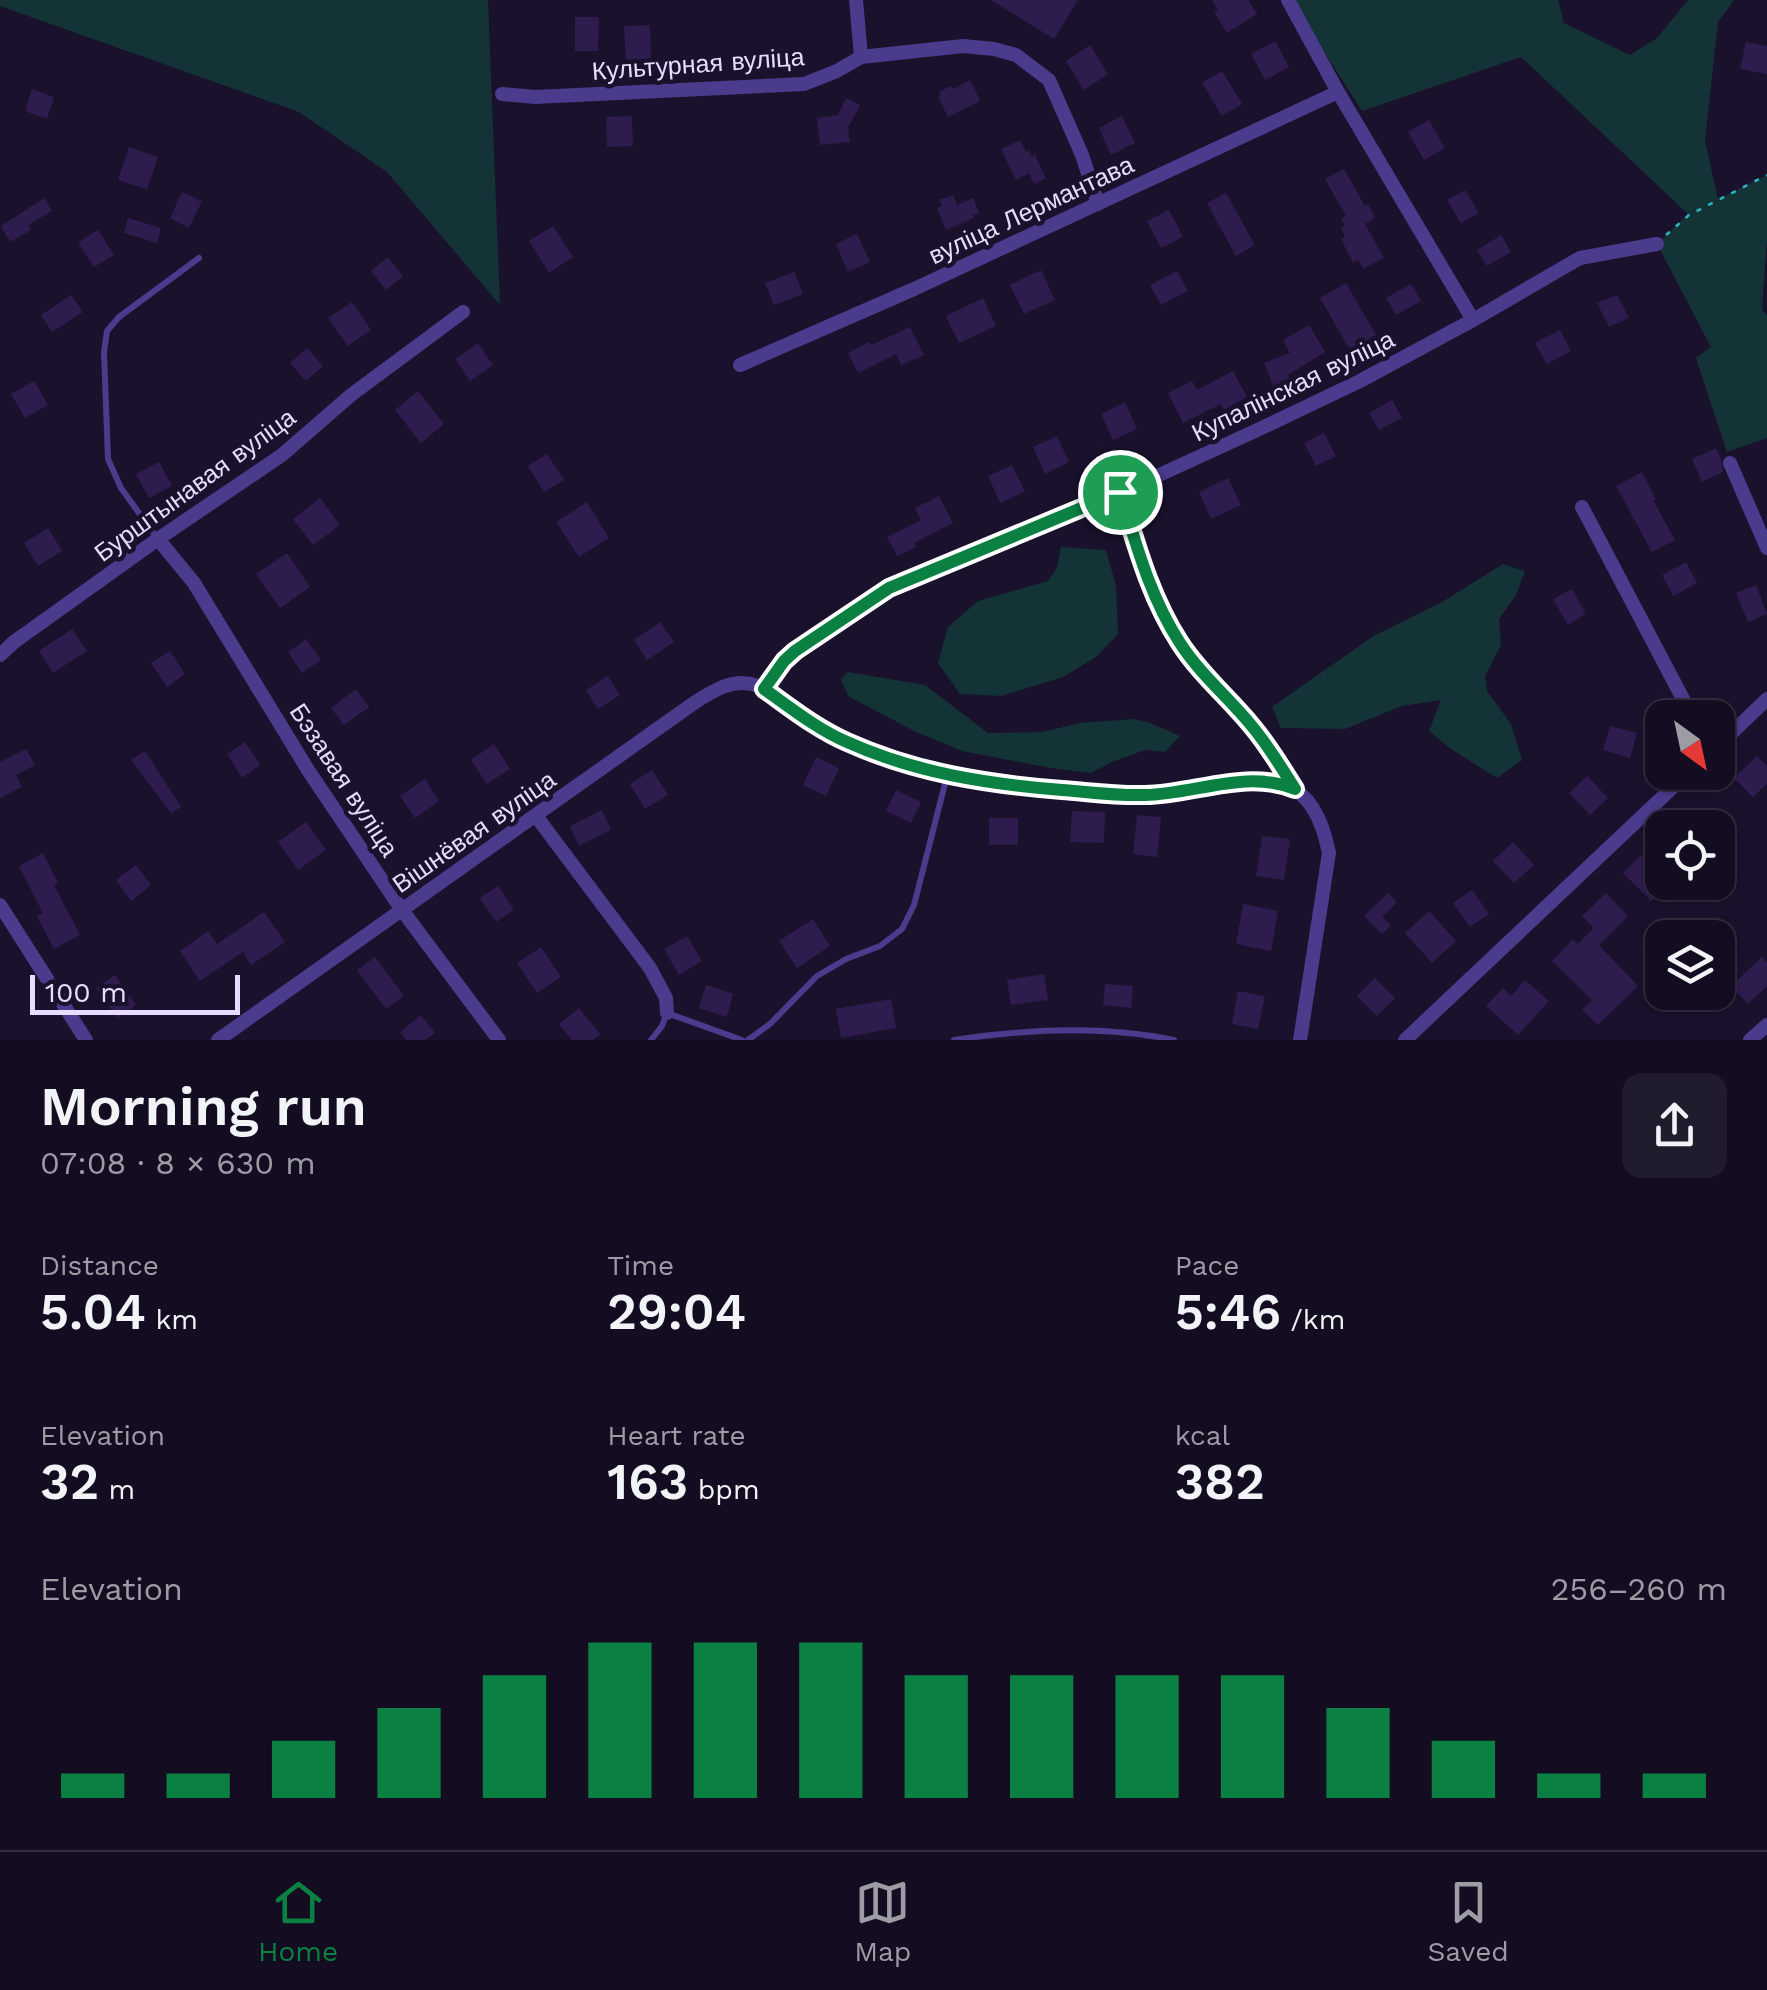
<!DOCTYPE html>
<meta charset="utf-8">
<style>
body{margin:0;font-family:"Work Sans",sans-serif;background:#211b2e;color:#f1f3f6;height:100vh;display:flex;flex-direction:column;font-size:38px;white-space:nowrap}
*{box-sizing:border-box;margin:0}
p{font-size:32px;color:#9d9ca5}
.icon{flex:none;width:55px;height:55px;fill:none;stroke:currentColor;stroke-width:2;stroke-linecap:round;stroke-linejoin:round}
.map{position:relative;height:1040px;overflow:hidden}
.drawer{display:flex;flex-direction:column;background:#140d21;flex:1}
.drawer>*{flex:none}
.needle{width:65px;rotate:147deg}
.fabs{position:absolute;left:1645px;top:700px;display:grid;gap:20px}
.fabs a{display:grid;place-items:center;width:90px;height:90px;border-radius:20px;background:#140d21;box-shadow:0 2px 8px #0004,0 0 0 2px #332d3f;font-size:50px}
.scale{position:absolute;left:30px;bottom:25px;width:210px;box-sizing:border-box;padding-left:10px;border:5px solid #e5dcff;border-top:0;font-size:28px;line-height:35px;white-space:nowrap;color:#e5dcff;-webkit-text-stroke:8px #1a112c;paint-order:stroke}
.pin{position:absolute;display:grid;place-items:center;width:85px;height:85px;color:#fff;margin:-42px;border:5px solid #fff;border-radius:50%;box-shadow:0 2px 10px #0007}
.round{display:grid;place-items:center;flex:none;width:105px;height:105px;border-radius:20px;background:#211b2e}
.head{display:flex;align-items:center;justify-content:space-between;height:170px;padding:0 40px}
h1{font-size:55px;font-weight:600;line-height:75px}
.stats{display:grid;grid-template-columns:repeat(3,1fr);gap:15px;height:170px;padding:10px 40px}
.stats div{display:grid;align-content:center}
.stats b{font-size:50px;font-weight:600}
.stats small{font-size:28px;font-weight:400}
.stats p{font-size:28px}
.chart{height:280px;padding:20px 40px}
.chart p{display:flex;justify-content:space-between}
.chart svg{width:100%;height:180px;margin-top:10px;stroke:#0b8043;stroke-width:6}
.tab-bar{display:flex;justify-content:space-around;align-items:center;height:140px;border-top:2px solid #332d3f;background:#140d21;font-size:28px;color:#9d9ca5}
.tab-bar a{display:grid;justify-items:center;gap:5px}
.tab-bar .selected{color:#0b8043}
.map>svg:first-child{display:block}
.green{fill:#133337}
.building{fill:#2e1c4e}
.lines{fill:none;stroke-linecap:round;stroke-linejoin:round}
.path{stroke:#2db4c2;stroke-width:2.5;stroke-dasharray:5 8;stroke-linecap:butt}
.service{stroke:#4a3b8d;stroke-width:6}
.minor{stroke:#4a3b8d;stroke-width:14}
.route-casing{stroke:#fff;stroke-width:20}
.route{stroke:#0b8043;stroke-width:12}
.labels{text-anchor:middle;dominant-baseline:central;stroke-width:9;stroke-linejoin:round;paint-order:stroke}
.street-label{font-size:25px;fill:#e5dcff;stroke:#1a112c}
</style>
<div class="map">
<svg width="1767" height="1040" viewBox="0 0 1767 1040">
<rect width="100%" height="100%" fill="#1a112c"/>
<g class="green">
<path d="M0,0H488L500,305L387,172L299,112L0,6Z"/>
<path d="M1291,0H1558L1564,23L1630,55L1657,38L1688,0H1734L1718,22L1705,141L1718,199L1767,175V239L1762,309L1767,316V438L1727,452L1696,358L1711,347L1657,244L1688,214L1521,57L1362,111Z"/>
<path d="M1061,547L1106,550L1116,586L1118,634L1096,657L1063,677L1001,696L960,694L938,663L948,627L978,601L1048,581L1057,568Z"/>
<path d="M1503,564L1525,571L1516,595L1499,619L1501,645L1485,676L1487,691L1511,724L1522,760L1497,778L1451,749L1429,731L1441,700L1402,706L1345,729L1281,728L1272,707L1372,637L1442,602Z"/>
<path d="M848,672L925,685L988,733L1043,732L1080,723L1134,719L1148,722L1180,736L1165,752L1145,750L1112,762L1091,773L1051,768L962,751L914,731L848,696L841,679Z"/>
</g>
<g class="building">
<path d="M991,0H1078L1054,39Z"/>
<path d="M1212,0H1248L1257,14L1227,33L1214,12L1218,10Z"/>
<path d="M575,17H599L598,51H575Z"/>
<path d="M650,25L651,59L626,60L624,26Z"/>
<path d="M1275,41L1289,67L1265,80L1251,54Z"/>
<path d="M1746,42L1767,46V74L1740,69Z"/>
<path d="M1090,45L1108,74L1084,90L1066,61Z"/>
<path d="M1222,71L1242,104L1222,116L1202,83Z"/>
<path d="M970,80L980,101L948,117L938,97L941,96L939,92L951,86L953,89Z"/>
<path d="M32,89L54,97L47,119L25,111Z"/>
<path d="M846,98L860,105L848,128L850,142L820,145L817,118L838,115Z"/>
<path d="M632,116L633,146L607,147L606,117Z"/>
<path d="M1122,116L1135,143L1111,155L1099,128Z"/>
<path d="M1429,120L1445,148L1424,160L1408,132Z"/>
<path d="M1020,140L1026,152L1029,150L1032,157L1035,155L1046,178L1034,184L1029,173L1016,180L1001,149Z"/>
<path d="M129,147L158,157L147,189L118,180Z"/>
<path d="M1344,169L1365,206L1368,204L1375,218L1365,224L1384,258L1363,269L1358,260L1353,263L1341,239L1345,237L1341,228L1345,226L1341,218L1346,216L1325,179Z"/>
<path d="M1465,190L1479,213L1461,223L1447,200Z"/>
<path d="M182,192L202,201L189,228L170,218Z"/>
<path d="M1226,193L1255,245L1236,256L1207,203Z"/>
<path d="M953,195L957,205L973,198L979,213L973,215L974,218L946,230L937,208L942,206L939,200Z"/>
<path d="M44,198L52,211L28,225L31,230L10,242L1,226Z"/>
<path d="M1169,210L1183,237L1161,248L1147,221Z"/>
<path d="M128,218L161,228L157,243L124,233Z"/>
<path d="M553,226L573,257L549,273L529,241Z"/>
<path d="M98,230L114,255L94,267L78,242Z"/>
<path d="M857,234L870,262L848,272L836,244Z"/>
<path d="M1501,235L1511,252L1487,266L1477,250Z"/>
<path d="M388,257L403,276L386,290L371,271Z"/>
<path d="M1041,270L1055,300L1024,314L1010,285Z"/>
<path d="M1177,271L1188,291L1161,305L1150,285Z"/>
<path d="M794,272L803,294L774,305L765,283Z"/>
<path d="M1346,283L1376,335L1350,350L1320,298Z"/>
<path d="M1411,284L1421,301L1396,315L1386,298Z"/>
<path d="M71,295L83,312L52,332L41,315Z"/>
<path d="M1617,295L1629,318L1609,327L1597,303Z"/>
<path d="M983,298L996,326L959,343L946,316Z"/>
<path d="M352,302L371,330L348,346L328,318Z"/>
<path d="M1309,325L1325,352L1288,375L1292,383L1275,390L1264,363L1290,353L1283,340Z"/>
<path d="M910,327L924,355L901,365L896,354L858,373L848,353L869,342L871,345Z"/>
<path d="M1560,330L1571,351L1547,364L1535,343Z"/>
<path d="M478,343L493,365L470,381L455,359Z"/>
<path d="M307,348L323,366L306,381L290,363Z"/>
<path d="M1233,371L1247,397L1224,410L1221,404L1183,423L1168,393L1192,381L1197,390Z"/>
<path d="M34,381L48,405L25,418L11,394Z"/>
<path d="M418,391L444,424L421,443L395,410Z"/>
<path d="M1392,400L1402,418L1379,430L1369,413Z"/>
<path d="M1125,402L1137,429L1113,440L1101,414Z"/>
<path d="M1324,433L1336,456L1316,466L1304,443Z"/>
<path d="M1057,436L1069,462L1045,474L1033,447Z"/>
<path d="M1716,448L1721,459L1723,472L1702,482L1692,459Z"/>
<path d="M547,454L564,480L544,492L528,466Z"/>
<path d="M159,462L172,486L149,498L136,474Z"/>
<path d="M1012,465L1025,492L1000,503L988,476Z"/>
<path d="M1642,472L1656,499L1653,500L1675,540L1652,552L1616,486Z"/>
<path d="M1228,478L1241,505L1211,519L1199,492Z"/>
<path d="M939,496L953,523L914,543L916,547L897,556L887,537L921,520L915,508Z"/>
<path d="M320,498L340,525L313,545L293,519Z"/>
<path d="M587,502L609,538L579,557L556,522Z"/>
<path d="M48,528L62,551L38,566L24,543Z"/>
<path d="M287,553L310,587L280,608L256,574Z"/>
<path d="M1686,562L1697,583L1673,596L1662,575Z"/>
<path d="M1756,585L1767,614L1748,622L1736,593Z"/>
<path d="M1572,589L1586,614L1568,625L1553,599Z"/>
<path d="M660,622L674,642L647,660L634,640Z"/>
<path d="M72,629L87,651L53,673L39,651Z"/>
<path d="M306,639L321,660L302,673L288,652Z"/>
<path d="M170,651L185,674L167,687L151,663Z"/>
<path d="M608,676L620,695L598,709L586,690Z"/>
<path d="M356,689L369,707L344,725L331,708Z"/>
<path d="M1610,726L1637,733L1630,758L1603,750Z"/>
<path d="M245,742L260,765L242,778L227,754Z"/>
<path d="M494,744L510,769L487,784L471,760Z"/>
<path d="M26,749L35,765L16,775L22,787L0,798V762Z"/>
<path d="M145,751L181,807L171,813L131,760Z"/>
<path d="M1757,756L1767,766V783L1753,797L1734,778Z"/>
<path d="M816,757L839,768L826,796L803,785Z"/>
<path d="M652,770L668,795L645,809L630,784Z"/>
<path d="M1587,776L1608,798L1590,815L1569,793Z"/>
<path d="M425,779L439,801L415,818L400,796Z"/>
<path d="M896,790L921,802L911,823L886,811Z"/>
<path d="M602,810L611,830L579,846L570,826Z"/>
<path d="M1072,811L1105,812L1104,843L1070,842Z"/>
<path d="M1137,815L1161,817L1157,857L1133,854Z"/>
<rect x="989" y="818" width="29" height="27"/>
<path d="M306,822L326,850L298,870L278,842Z"/>
<path d="M1662,835V882H1670L1651,901L1623,873Z"/>
<path d="M1262,836L1290,839L1284,880L1256,876Z"/>
<path d="M1513,842L1534,865L1514,883L1493,861Z"/>
<path d="M43,853L58,883L54,885L80,935L54,949L37,916L43,913L19,866Z"/>
<path d="M136,865L151,885L131,901L116,880Z"/>
<path d="M498,886L514,910L496,922L480,898Z"/>
<path d="M1472,890L1489,914L1470,927L1453,903Z"/>
<path d="M1388,893L1397,902L1382,917L1391,925L1382,934L1364,916Z"/>
<path d="M1606,893L1628,916L1599,945L1638,986L1598,1025L1582,1010L1592,1000L1552,961L1573,939L1578,944L1594,928L1582,916Z"/>
<path d="M1243,904L1278,911L1271,951L1236,944Z"/>
<path d="M1429,911L1456,941L1432,963L1405,933Z"/>
<path d="M264,912L285,942L251,965L243,952L200,981L180,951L208,931L217,944Z"/>
<path d="M813,919L830,946L797,968L779,941Z"/>
<path d="M687,936L702,961L679,975L664,949Z"/>
<path d="M541,947L561,977L537,993L517,963Z"/>
<path d="M375,957L404,996L386,1009L357,970Z"/>
<path d="M1762,957L1767,962V986L1748,1004L1731,986Z"/>
<path d="M1044,974L1048,1000L1011,1005L1007,980Z"/>
<path d="M115,975L136,1005L117,1018L96,988Z"/>
<path d="M1375,978L1395,998L1377,1016L1357,996Z"/>
<path d="M1525,980L1549,1001L1518,1035L1486,1006L1503,988L1511,996Z"/>
<path d="M1105,984L1133,986L1131,1008L1103,1005Z"/>
<path d="M706,985L733,994L727,1017L699,1008Z"/>
<path d="M1238,991L1265,996L1258,1029L1232,1024Z"/>
<path d="M891,999L896,1028L841,1038L836,1009Z"/>
<path d="M579,1008L600,1034L593,1040H572L559,1024Z"/>
<path d="M421,1015L435,1033L425,1040H406L400,1032Z"/>
</g>
<g class="lines">
<g class="path">
<path d="M1666,235L1689,215L1767,175"/>
<path d="M1125,508C1140,555 1154,603 1181,644C1199,673 1225,695 1248,720C1262,736 1273,753 1284,771"/>
</g>
<g class="service">
<path d="M157,538L121,488L108,459L104,352L107,331L119,317L199,258"/>
<path d="M765,688L784,661L795,651L889,587"/>
<path d="M651,1040L662,1026L667,1013L742,1040"/>
<path d="M748,1040L770,1024L817,976L846,959L880,946L902,929L914,905L947,776"/>
<path d="M954,1040C1026,1029 1102,1025 1174,1040"/>
</g>
<g class="minor">
<path d="M856,0L861,57"/>
<path d="M1288,0L1338,92L1473,320"/>
<path d="M502,94L535,97L804,84L837,71L861,57L963,46L994,49L1016,55L1049,80L1082,155L1098,204"/>
<path d="M740,365L914,289L1338,92"/>
<path d="M1730,463L1767,548"/>
<path d="M1582,507L1693,718"/>
<path d="M158,539L194,583L308,770L402,910L499,1040"/>
<path d="M889,587L1146,481L1253,432L1360,381L1473,320L1580,258L1657,244"/>
<path d="M0,655L14,642L158,539L282,455L351,395L463,312"/>
<path d="M1718,746L1767,699"/>
<path d="M536,816L650,968L666,998L667,1013"/>
<path d="M0,905L86,1040"/>
<path d="M218,1040L694,703C714,690 734,677 758,686C770,691 780,700 790,707C807,719 824,731 843,740C935,786 1044,792 1145,795C1166,794 1186,792 1207,788C1274,775 1313,774 1329,853L1300,1040"/>
<path d="M1405,1040L1689,772"/>
<path d="M1750,1040L1767,1025"/>
</g>
</g>
<g class="lines">
<defs>
<path id="route" d="M1120,492C1136,544 1150,597 1180,643C1200,674 1228,697 1251,725C1268,745 1281,767 1295,789C1246,769 1196,794 1145,795C1117,796 1089,792 1062,790C987,784 916,773 847,742C817,729 791,708 764,689L784,661L795,651L889,588Z"/>
</defs>
<use href="#route" class="route-casing"/>
<use href="#route" class="route"/>
</g>
<g class="labels">
<g class="street-label">
<text transform="translate(698 64) rotate(-4)">Культурная вуліца</text>
<text transform="translate(1031 210) rotate(-25)">вуліца Лермантава</text>
<text transform="translate(1293 386) rotate(-26)">Купалінская вуліца</text>
<text transform="translate(195 485) rotate(-36)">Бурштынавая вуліца</text>
<text transform="translate(344 780) rotate(57)">Бэзавая вуліца</text>
<text transform="translate(474 832) rotate(-35)">Вішнёвая вуліца</text>
</g>
</g>
</svg>
<div class="fabs">
<a><svg class="needle" viewBox="-14 -14 28 28"><path d="M0-13l5 13h-10z" fill="#e53935"/><path d="M0 13l5-13h-10z" fill="#9d9ca5"/></svg></a>
<a><svg class="icon" aria-label="locate" viewBox="0 0 24 24"><circle cx="12" cy="12" r="6"/><path d="M12 2v4M12 18v4M2 12h4M18 12h4"/></svg></a>
<a><svg class="icon" aria-label="layers" viewBox="0 0 24 24"><path d="M12 4l9 5-9 5-9-5zM3 14l9 5 9-5"/></svg></a>
</div>
<div class="scale">100 m</div>
<div class="pin" style="left:1120px;top:492px;background:#1e9e55"><svg class="icon" aria-label="arrive" viewBox="0 0 24 24"><path d="M6 21V4h12l-3 4 3 4H6"/></svg></div>
</div>
<section class="drawer">
<div class="head"><div><h1>Morning run</h1><p>07:08 · 8 × 630 m</p></div><a class="round"><svg class="icon" aria-label="share" viewBox="0 0 24 24"><path d="M12 15V3M7 8l5-5 5 5M5 13v7h14v-7"/></svg></a></div>
<div class="stats">
<div><p>Distance</p><b>5.04<small> km</small></b></div>
<div><p>Time</p><b>29:04</b></div>
<div><p>Pace</p><b>5:46<small> /km</small></b></div>
</div>
<div class="stats">
<div><p>Elevation</p><b>32<small> m</small></b></div>
<div><p>Heart rate</p><b>163<small> bpm</small></b></div>
<div><p>kcal</p><b>382</b></div>
</div>
<div class="chart"><p><span>Elevation</span>256–260 m</p>
<svg viewBox="0 0 160 44" preserveAspectRatio="none"><path d="M5 44V38M15 44V38M25 44V30M35 44V22M45 44V14M55 44V6M65 44V6M75 44V6M85 44V14M95 44V14M105 44V14M115 44V14M125 44V22M135 44V30M145 44V38M155 44V38"/></svg>
</div>
</section>
<nav class="tab-bar">
<a class="selected"><svg class="icon" aria-label="home" viewBox="0 0 24 24"><path d="M3 11l9-7 9 7M6 9v11h12V9"/></svg>Home</a>
<a><svg class="icon" aria-label="map" viewBox="0 0 24 24"><path d="M3 6l6-2 6 2 6-2v14l-6 2-6-2-6 2zM9 4v14M15 6v14"/></svg>Map</a>
<a><svg class="icon" aria-label="saved" viewBox="0 0 24 24"><path d="M7 4h10v16l-5-4-5 4z"/></svg>Saved</a>
</nav>
